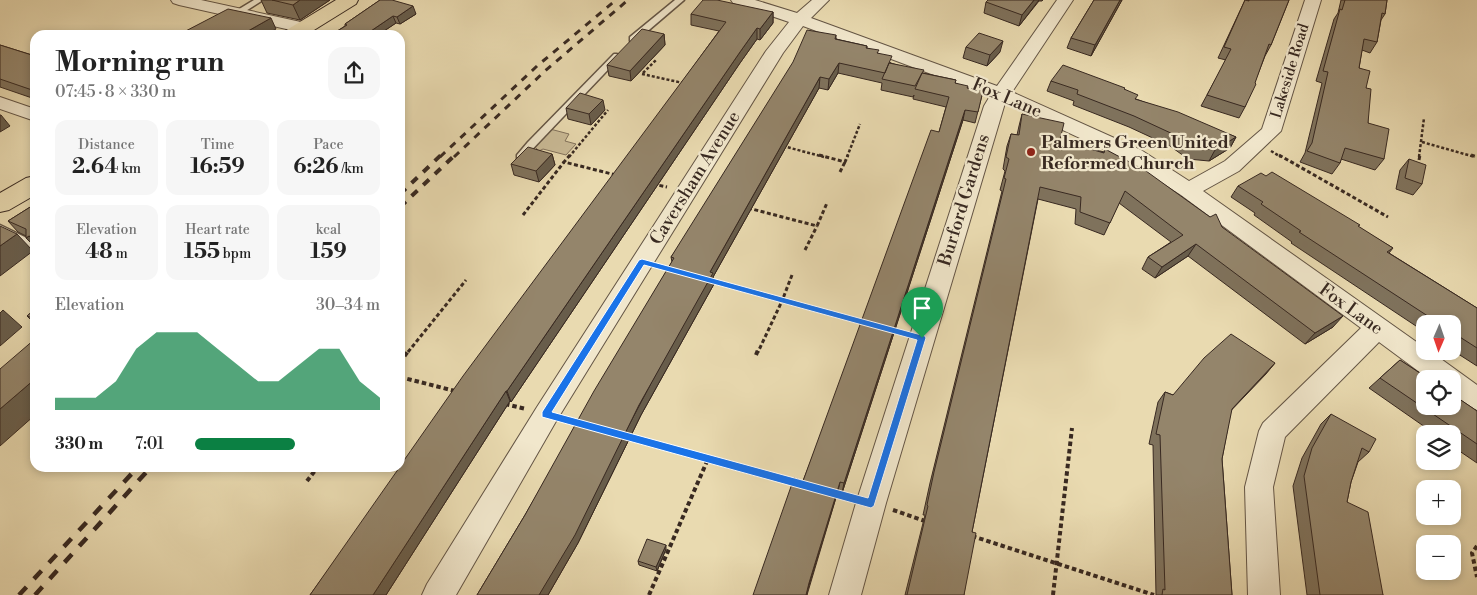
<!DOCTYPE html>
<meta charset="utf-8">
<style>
body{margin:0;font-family:"Libre Bodoni",serif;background:#f6f6f6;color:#222;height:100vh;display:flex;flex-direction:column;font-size:19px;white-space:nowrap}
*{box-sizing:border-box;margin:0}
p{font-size:16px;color:#767676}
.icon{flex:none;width:28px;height:28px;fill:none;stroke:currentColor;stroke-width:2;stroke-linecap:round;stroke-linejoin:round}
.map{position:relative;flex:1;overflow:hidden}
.sheet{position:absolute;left:30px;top:30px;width:375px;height:442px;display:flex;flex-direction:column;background:#fff;border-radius:15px;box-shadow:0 2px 8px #0003}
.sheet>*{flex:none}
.needle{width:32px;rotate:182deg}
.fabs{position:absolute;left:1416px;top:315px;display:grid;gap:10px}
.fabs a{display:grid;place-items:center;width:45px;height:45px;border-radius:10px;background:#fff;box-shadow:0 2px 8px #0003;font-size:25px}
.pin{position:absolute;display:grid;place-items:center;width:42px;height:42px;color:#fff;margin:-51px -21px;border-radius:50% 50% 50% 0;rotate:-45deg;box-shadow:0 0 5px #0007}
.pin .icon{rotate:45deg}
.round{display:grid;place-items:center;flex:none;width:52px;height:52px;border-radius:15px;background:#f6f6f6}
.headline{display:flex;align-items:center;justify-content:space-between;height:85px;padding:0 25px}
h1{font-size:28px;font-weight:700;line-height:38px}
.metrics{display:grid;grid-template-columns:repeat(3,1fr);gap:8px;height:85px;padding:5px 25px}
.metrics div{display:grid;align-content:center;border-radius:12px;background:#f6f6f6;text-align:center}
.metrics b{font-size:21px;font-weight:700}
.metrics small{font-size:14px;font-weight:400}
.metrics p{font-size:14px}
.chart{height:140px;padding:10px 25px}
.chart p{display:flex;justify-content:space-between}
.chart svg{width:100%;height:90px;margin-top:5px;fill:#0b8043;opacity:.7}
ul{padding:0 25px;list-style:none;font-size:16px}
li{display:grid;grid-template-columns:80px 60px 1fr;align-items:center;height:38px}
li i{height:12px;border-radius:6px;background:#0b8043}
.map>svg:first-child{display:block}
.green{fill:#cbbc98;stroke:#82725c}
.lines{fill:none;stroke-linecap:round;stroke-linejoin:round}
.service-casing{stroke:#645545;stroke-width:3}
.minor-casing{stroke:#645545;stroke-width:2}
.primary-casing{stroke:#382921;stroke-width:2}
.path-far2{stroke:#382921;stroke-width:2.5;stroke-dasharray:3 2;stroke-linecap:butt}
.path-far1{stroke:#382921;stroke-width:3;stroke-dasharray:4 2.5;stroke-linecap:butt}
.path{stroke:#382921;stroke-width:4;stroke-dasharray:4.5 3;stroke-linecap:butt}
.service{fill:#f1e7cc;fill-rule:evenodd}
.minor{fill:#f1e7cc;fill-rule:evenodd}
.primary{fill:#e9dab0;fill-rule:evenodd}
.rail-far2{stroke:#382921;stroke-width:3;stroke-dasharray:7 7;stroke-linecap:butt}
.rail-far1{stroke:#382921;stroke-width:4;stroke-dasharray:8 8;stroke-linecap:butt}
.rail{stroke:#382921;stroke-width:4.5;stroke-dasharray:11 11;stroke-linecap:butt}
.wall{fill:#7f725c;stroke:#382921}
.shaded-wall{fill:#685d4b;stroke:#382921}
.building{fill:#94856b;stroke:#382921}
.route{fill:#1a73e8;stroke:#fff;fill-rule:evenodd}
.poi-dot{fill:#8f2418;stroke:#f1e7cc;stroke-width:2}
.labels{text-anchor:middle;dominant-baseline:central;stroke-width:4.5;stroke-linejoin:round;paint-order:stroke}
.far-street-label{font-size:15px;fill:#382921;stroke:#f1e7cc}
.street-label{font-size:18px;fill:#382921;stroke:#f1e7cc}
.poi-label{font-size:18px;font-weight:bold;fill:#382921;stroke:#f1e7cc;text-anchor:start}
</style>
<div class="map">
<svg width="1477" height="595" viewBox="0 0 1477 595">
<rect width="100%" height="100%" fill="#e9dab0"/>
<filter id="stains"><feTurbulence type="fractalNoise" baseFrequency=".004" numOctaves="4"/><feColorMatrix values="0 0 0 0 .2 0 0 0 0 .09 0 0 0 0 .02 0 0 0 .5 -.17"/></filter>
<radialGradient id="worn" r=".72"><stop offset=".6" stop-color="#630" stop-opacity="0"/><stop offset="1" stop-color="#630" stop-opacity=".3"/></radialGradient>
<path class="green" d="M550,129L569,134L565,141L576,144L566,155L543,149L539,151L534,146Z"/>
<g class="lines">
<defs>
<g id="service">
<path d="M254,0H263L233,19L226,17Z"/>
<path d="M675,0H684L636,41H630V37Z"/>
<path d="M614,54H617L621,56L523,159H517V155L528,142Z"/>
<path d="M0,225L35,242V250L0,233Z"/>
</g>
<g id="minor">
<path d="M171,0H201L310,24L312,28L310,32L304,33L179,5L173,3Z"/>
<path d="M731,0H755L797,13L812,0H829L811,18L997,86L1057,0H1073L1012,92L1141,150L1189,181L1225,161L1262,129L1305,0H1321L1281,131L1239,171L1203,191L1425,348V351H1430L1477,385V410L1468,407L1452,396V379H1429L1379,342L1285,437L1273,487L1280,595H1248L1245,487L1259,431L1263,423L1361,328L1181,195L1127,160L1005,103L886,503L861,595H829L856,503L984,106L990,96L803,26L783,53L555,423L456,595H422L427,584L537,407L766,51L789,22L733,3Z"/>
<path d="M0,97L35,109V121L0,109Z"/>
</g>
<g id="primary">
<path d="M336,0H358L356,4L306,35H282L285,31Z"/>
<path d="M35,176V195L9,210L0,212V193L26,178Z"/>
</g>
</defs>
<use href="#service" class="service-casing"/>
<use href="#minor" class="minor-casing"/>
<use href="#primary" class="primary-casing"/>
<g class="path-far2">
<path d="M643,73L657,59"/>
<path d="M642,74L683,83"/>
<path d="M1422,142L1475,157"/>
<path d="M783,146L824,157"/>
<path d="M1271,151L1281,157"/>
<path d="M569,157L608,110"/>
<path d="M847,157L860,124"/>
<path d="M1419,157L1424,118"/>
</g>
<g class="path-far1">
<path d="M570,155L564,162L616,175"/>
<path d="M819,155L845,162L848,155"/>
<path d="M1279,155L1388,217"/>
<path d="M1471,155L1477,157"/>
<path d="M1419,160L1420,155"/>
<path d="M840,172L845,162"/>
<path d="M653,184L667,187"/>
<path d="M748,208L817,226L827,203"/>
<path d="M523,215L564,162"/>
<path d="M805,250L817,226"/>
<path d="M792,275L782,301L865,323"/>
<path d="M710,281L782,301L758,352"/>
<path d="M408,352L466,280"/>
</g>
<g class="path">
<path d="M756,355L758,350"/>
<path d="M400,362L409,350"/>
<path d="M400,377L455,391"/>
<path d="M505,404L526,409"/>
<path d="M626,436L796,483"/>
<path d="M307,481L317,468"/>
<path d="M833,493L849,497"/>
<path d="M893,510L925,521"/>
<path d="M972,536L1154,595"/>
<path d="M1477,546L1472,553L1477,577"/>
<path d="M649,595L708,459"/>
<path d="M1053,595L1072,428"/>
</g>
<use href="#service" class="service"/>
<use href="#minor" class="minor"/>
<use href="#primary" class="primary"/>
<g class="rail-far2">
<path d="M440,157L537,66L616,0"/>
<path d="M454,157L545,71L628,0"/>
</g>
<g class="rail-far1">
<path d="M400,194L441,155"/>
<path d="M400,207L455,155"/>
</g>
<g class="rail">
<path d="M19,595L137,468"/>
<path d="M35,595L150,468"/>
</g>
</g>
<g class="wall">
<path d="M261,0H330L300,20L267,13Z"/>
<path d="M380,0L416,14L400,24L396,23L378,35H331L345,26V24Z"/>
<path d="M988,0H1043L1042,1H1039L1019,26L984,13L986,2Z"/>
<path d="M1094,0H1122L1091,56L1067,48L1071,38Z"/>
<path d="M1245,0L1248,1L1249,0H1289L1271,45L1265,56L1245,107L1239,118L1201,106L1226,60L1218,58Z"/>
<path d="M1341,0H1387L1385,14L1381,20L1377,42L1370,53L1362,50L1359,68L1366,88L1368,123L1384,159L1375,170L1341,159L1340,163L1332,174L1300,162L1305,153L1322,83L1316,81L1334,19L1338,13Z"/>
<path d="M773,12V23L760,40L757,39L740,63L511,402L510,401L386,595H310L719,31L691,25V14Z"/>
<path d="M664,34L665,45L631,81L609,76L607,65Z"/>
<path d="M836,35V39L867,46V48L878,53L891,63L923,73L956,80L955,83L967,88L983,91L975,123L963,120L842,493L838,491L807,595L803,481L939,132L946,107L913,99L914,95L913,97L881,90L882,83L838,73L828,90L819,88L713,277L714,284L641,415L578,543L548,595H477L525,515L672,262L671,257Z"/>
<path d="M0,45L35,56V99L0,87Z"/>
<path d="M966,47L1000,52L987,66L963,58Z"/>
<path d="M1051,81L1124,89L1136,99L1236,137L1230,148L1209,161L1188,159L1170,146L1129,127L1073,105L1074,101L1047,91Z"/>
<path d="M566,108L605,110L591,125L568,119Z"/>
<path d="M1022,114L1060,140L1104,152L1105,149L1222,227L1333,327L1305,344L1188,256L1155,278L1142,269L1148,257L1171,242L1119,203L1104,235L1075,224L1076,209L1038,199L972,532L964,595H905L925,515H923L930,483L1002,191L1000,190L1005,171L1003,169L1007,146L1011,134L1017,135L1019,126Z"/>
<path d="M552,154L555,165L539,182L514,175L511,164Z"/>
<path d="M1409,159L1422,184L1413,195L1396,189L1400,170Z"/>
<path d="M1238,186L1358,227L1393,248L1389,253L1477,308V366L1452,350V324H1425V332L1291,243L1292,242L1254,215L1255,213L1231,197Z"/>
<path d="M35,204V247L26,236L18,232L8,221Z"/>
<path d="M35,309V324L27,316Z"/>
<path d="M1400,360L1477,411V463L1452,446V434H1435L1369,388Z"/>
<path d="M1275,363L1231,410L1222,459L1232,595H1156L1153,445L1149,444L1158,402L1165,392L1173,395Z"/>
<path d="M1331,414L1369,452L1358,462L1351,482L1347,502L1383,595H1307L1293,486L1302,458L1321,424Z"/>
<path d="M666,549L657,571L639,565L638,561Z"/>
</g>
<g class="shaded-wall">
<path d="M300,0H330L300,20L293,5Z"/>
<path d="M1034,0H1039L1019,26L1022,15Z"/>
<path d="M1120,0H1122L1091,56L1095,45Z"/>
<path d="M413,6L416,14L400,24L397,17Z"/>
<path d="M773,12V23L760,40V29Z"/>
<path d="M393,16L396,23L378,35H365Z"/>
<path d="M271,18L276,29L265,35H241Z"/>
<path d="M757,28V39L740,63L511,402L507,391L740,52Z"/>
<path d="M664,34L665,45L631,81L630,71Z"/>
<path d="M1003,41L1000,52L987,66L990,55Z"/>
<path d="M839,63L838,73L828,90L829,79Z"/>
<path d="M820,77L819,88L713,277L714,284L641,415L578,543L548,595H539L710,272Z"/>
<path d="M603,100L605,110L591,125L589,114Z"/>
<path d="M965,110L963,120L842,493L844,483Z"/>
<path d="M0,115H1L10,126L0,132Z"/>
<path d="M1236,137L1230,148L1209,161L1215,150Z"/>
<path d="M552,154L555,165L539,182L536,171Z"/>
<path d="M17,234L33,251L0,276V246Z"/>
<path d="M29,236L35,241V247L26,238Z"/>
<path d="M1196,244L1188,256L1155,278L1162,267Z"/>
<path d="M3,310L22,327L0,346V313Z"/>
<path d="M1343,316L1333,327L1305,344L1315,333Z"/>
<path d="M1275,363L1266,374L1223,419L1232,409Z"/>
<path d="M35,379V415L0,446V409Z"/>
<path d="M506,391L510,401L386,595H373Z"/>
<path d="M840,482L838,491L806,595L809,583Z"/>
<path d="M666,545V549L657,571L656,567Z"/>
</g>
<g class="building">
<path d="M272,0H300L293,5Z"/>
<path d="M380,0H392L413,6L397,17L393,16L365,35H331L347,25L345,24Z"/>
<path d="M703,0H717L773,12L760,29L757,28L740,52L507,391H506L373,595H310L399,468H400V466L463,376L726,22L691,14Z"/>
<path d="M988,0H1034L1022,15L986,2Z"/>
<path d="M1094,0H1120L1095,45L1071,38Z"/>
<path d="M1245,0L1249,1V0H1289L1271,45L1269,44L1255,83L1256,84L1245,107L1207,95L1231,49L1224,47Z"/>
<path d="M1345,0H1387L1385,14L1382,13L1377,42L1364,39L1359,68L1370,71L1366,88L1371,89L1368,123L1389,129L1384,159L1345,148L1340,163L1307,151L1312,143L1328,72L1323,71L1340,9L1342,10Z"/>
<path d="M228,9L271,18L241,35H178Z"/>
<path d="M642,29L664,34L630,71L607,65Z"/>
<path d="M807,30L836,35L835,39L867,46L866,48L879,50L877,53L892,56L889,63L924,70L922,73L956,80L955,83L968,86L967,88L983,91L978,112L965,110L844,483L840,482L809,583L806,595H753L794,478L803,481L931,130L939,132L949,97L915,89L922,73L915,86L882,79L889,63L885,73L839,63L829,79L820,77L710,272L713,273L639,405L575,535L539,595H477L525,515L594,391L674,258L671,257L793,62Z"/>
<path d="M979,33L1003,41L990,55L966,47Z"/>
<path d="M0,45L35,56V91L0,79Z"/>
<path d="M1063,65L1125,88L1124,89L1138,95L1135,99L1178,112L1236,137L1215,150L1194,148L1175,135L1134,116L1077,94L1078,90L1051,81Z"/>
<path d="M580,93L603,100L589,114L566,108Z"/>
<path d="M1022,114L1064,123L1060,140L1104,153L1105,149L1146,171L1210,217L1216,214L1222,227L1343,316L1315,333L1196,244L1162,267L1148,257L1183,235L1125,191L1110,223L1080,212L1081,197L1040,187L972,532L976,533L964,595H907L928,506L927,505L934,472L1006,179L1004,178L1009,159L1006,157L1011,134L1019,135Z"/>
<path d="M528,147L552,154L536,171L511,164Z"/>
<path d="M1409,159L1426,165L1422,184L1405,178Z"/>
<path d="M1272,172L1360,225L1358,226L1393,248L1387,252L1477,308V348L1452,332V324H1440L1299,232L1301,231L1261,204L1263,202L1238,186L1261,173L1266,176Z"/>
<path d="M35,204V239L29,236L26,238V229L8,221Z"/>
<path d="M0,226L17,234L0,246Z"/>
<path d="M35,309V319L27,316Z"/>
<path d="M1231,334L1275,363L1232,409L1222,459L1232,595H1162L1163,589L1165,590L1160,435L1156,434L1165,392L1173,395L1204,358Z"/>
<path d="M35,339V379L0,409V369Z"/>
<path d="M1400,360L1429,379H1425V406H1452V394L1477,411V444L1380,378Z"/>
<path d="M1331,414L1376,439L1369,452L1362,448L1351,482L1347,502L1368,512L1383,595H1320L1304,476L1312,448Z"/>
<path d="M647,539L666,545L656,567L638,561Z"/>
</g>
<path class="route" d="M642,259L925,336L926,338L874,506L871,508L542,417V412L639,260ZM644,265L917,340L868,498L552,412Z"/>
<circle class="poi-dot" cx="1031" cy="152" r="5"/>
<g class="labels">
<g class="far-street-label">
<text transform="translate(1290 71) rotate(-73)">Lakeside Road</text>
</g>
<g class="street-label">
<text transform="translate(1007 98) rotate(23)">Fox Lane</text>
<text transform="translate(695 178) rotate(-58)">Caversham Avenue</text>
<text transform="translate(964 200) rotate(-73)">Burford Gardens</text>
<text transform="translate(1351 309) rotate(36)">Fox Lane</text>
</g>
<g class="poi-label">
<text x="1041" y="142">Palmers Green United<tspan x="1041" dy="21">Reformed Church</tspan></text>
</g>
</g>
<rect width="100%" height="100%" filter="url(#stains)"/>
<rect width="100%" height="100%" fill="url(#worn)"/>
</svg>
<div class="fabs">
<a><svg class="needle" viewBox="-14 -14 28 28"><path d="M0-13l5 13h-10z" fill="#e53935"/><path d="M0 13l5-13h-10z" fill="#767676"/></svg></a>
<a><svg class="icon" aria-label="locate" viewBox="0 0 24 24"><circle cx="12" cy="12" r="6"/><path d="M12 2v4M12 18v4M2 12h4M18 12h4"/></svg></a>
<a><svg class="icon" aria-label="layers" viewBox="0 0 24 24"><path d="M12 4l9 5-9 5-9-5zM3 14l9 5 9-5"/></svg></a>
<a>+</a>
<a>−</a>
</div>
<div class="pin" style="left:922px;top:338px;background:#1e9e55"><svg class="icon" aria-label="arrive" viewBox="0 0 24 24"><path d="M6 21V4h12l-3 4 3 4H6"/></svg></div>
<section class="sheet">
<div class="headline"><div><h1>Morning run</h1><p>07:45 · 8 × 330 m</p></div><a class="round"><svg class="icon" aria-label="share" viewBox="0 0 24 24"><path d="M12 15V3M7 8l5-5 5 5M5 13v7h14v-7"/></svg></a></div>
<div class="metrics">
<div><p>Distance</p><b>2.64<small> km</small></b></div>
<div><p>Time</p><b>16:59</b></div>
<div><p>Pace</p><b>6:26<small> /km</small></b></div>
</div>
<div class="metrics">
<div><p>Elevation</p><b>48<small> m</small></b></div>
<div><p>Heart rate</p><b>155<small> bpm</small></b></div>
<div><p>kcal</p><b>159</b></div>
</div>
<div class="chart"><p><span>Elevation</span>30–34 m</p>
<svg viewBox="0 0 160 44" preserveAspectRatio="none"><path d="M0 44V38L10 38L20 38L30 30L40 14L50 6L60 6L70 6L80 14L90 22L100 30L110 30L120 22L130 14L140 14L150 30L160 38V44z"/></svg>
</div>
<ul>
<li><b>330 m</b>7:01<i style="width:54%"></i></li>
</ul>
</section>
</div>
